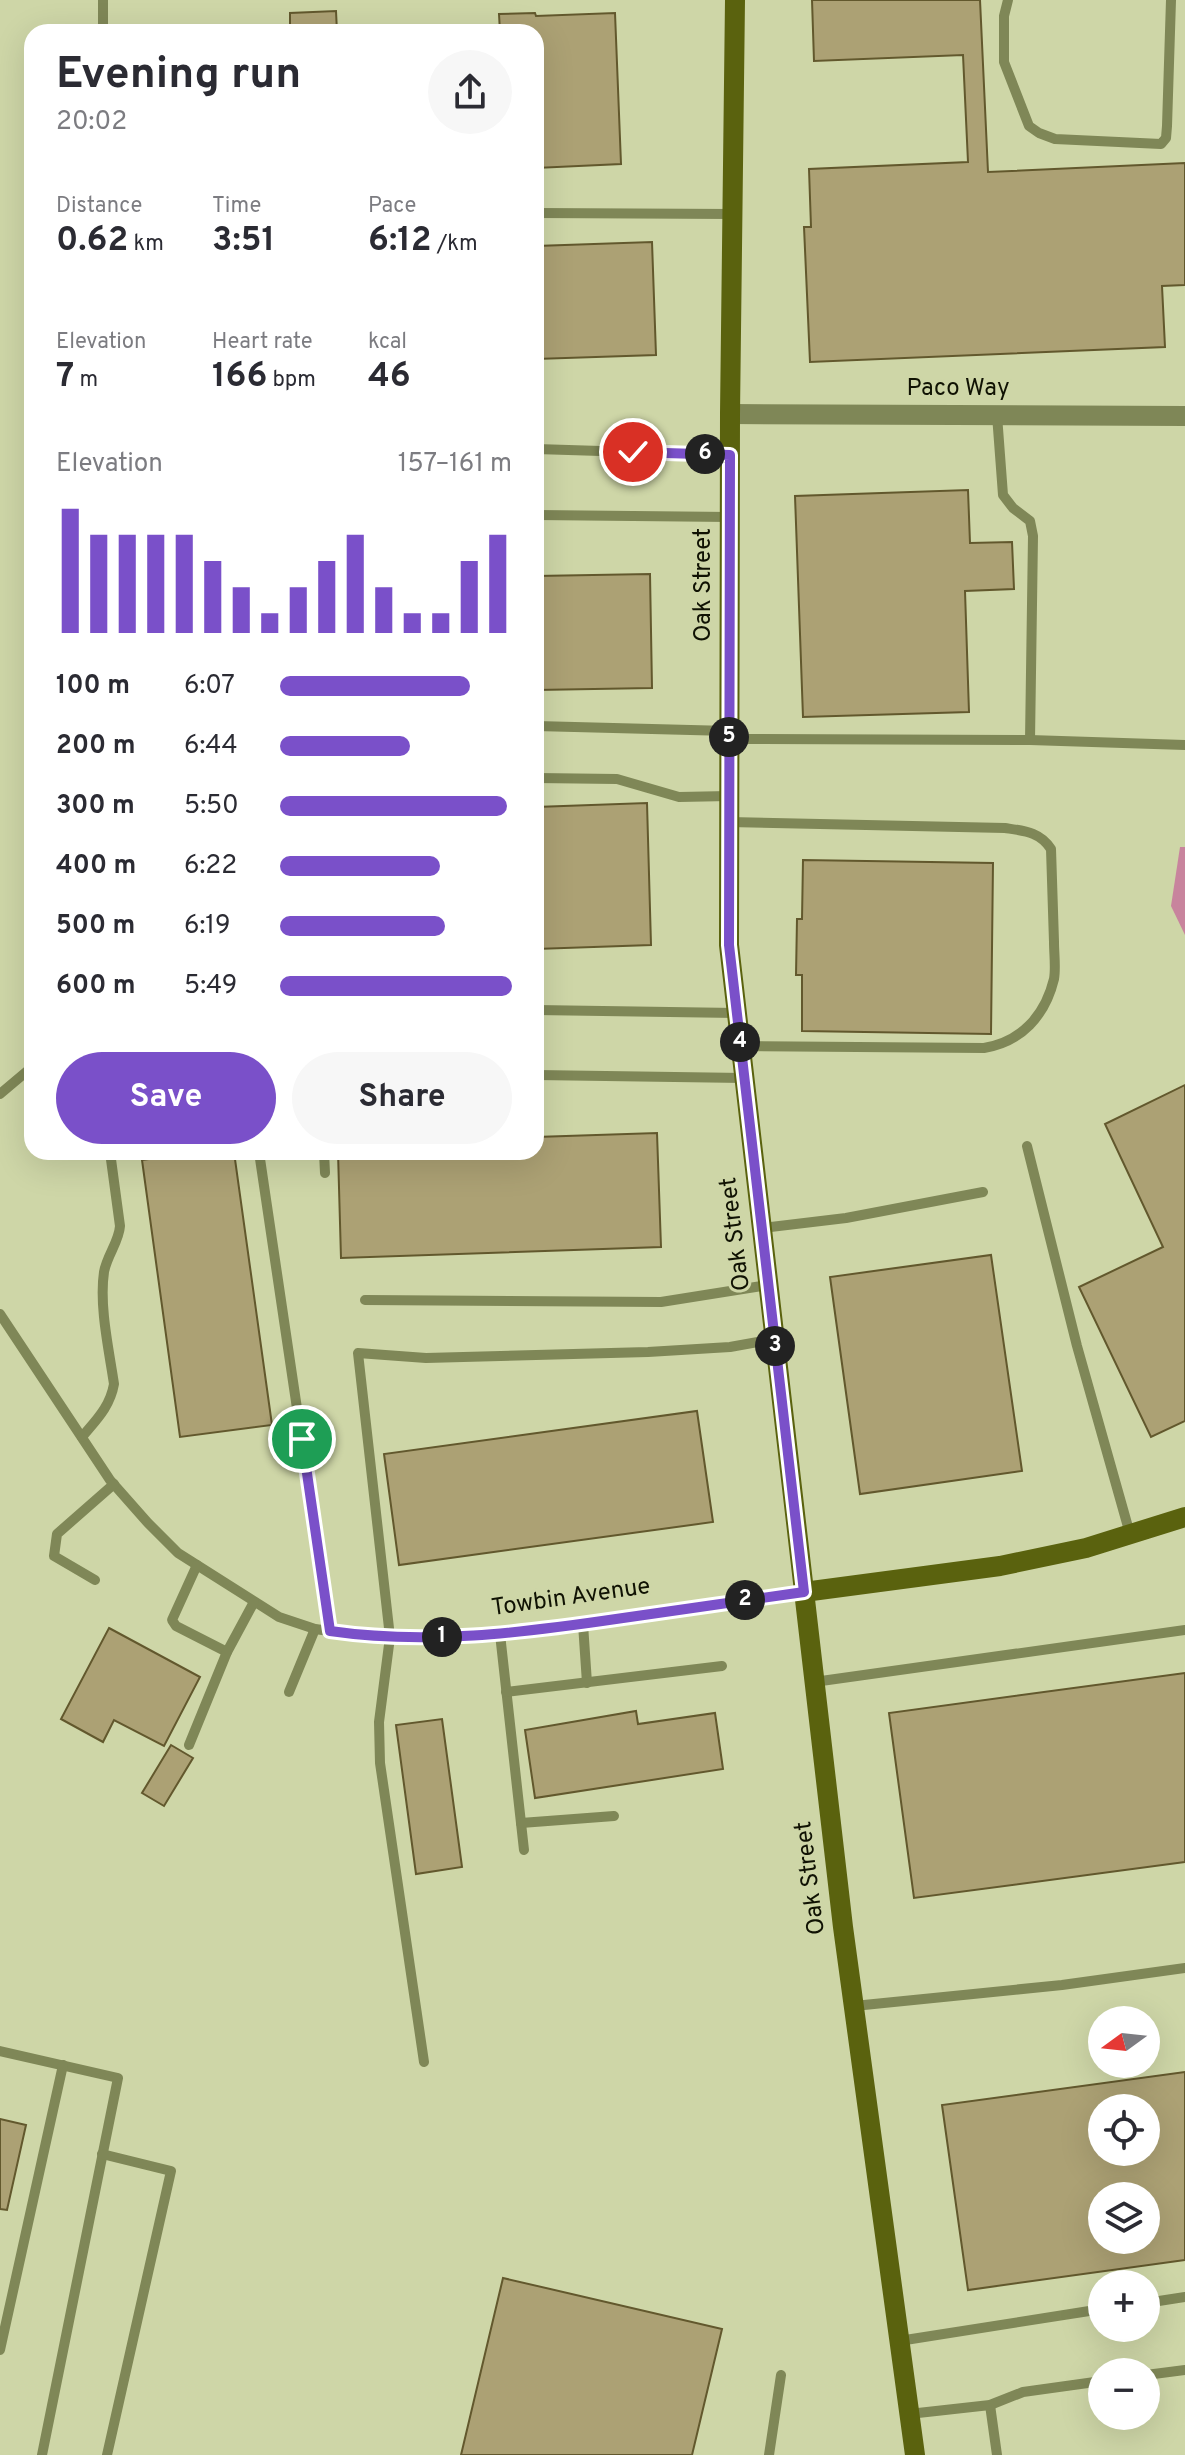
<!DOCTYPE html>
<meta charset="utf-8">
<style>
body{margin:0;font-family:Overpass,sans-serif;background:#f7f7f7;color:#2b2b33;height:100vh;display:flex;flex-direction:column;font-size:30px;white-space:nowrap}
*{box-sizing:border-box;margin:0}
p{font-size:26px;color:#7c7c81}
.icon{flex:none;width:44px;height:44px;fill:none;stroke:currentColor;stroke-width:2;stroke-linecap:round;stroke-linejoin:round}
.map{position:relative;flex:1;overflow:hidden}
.sheet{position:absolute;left:24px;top:24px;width:520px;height:1136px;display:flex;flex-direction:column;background:#fff;border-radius:24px;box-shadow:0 8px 32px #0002}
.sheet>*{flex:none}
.needle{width:52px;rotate:255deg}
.controls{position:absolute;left:1088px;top:2006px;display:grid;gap:16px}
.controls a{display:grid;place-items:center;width:72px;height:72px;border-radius:50%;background:#fff;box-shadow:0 8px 32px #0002;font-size:40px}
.pin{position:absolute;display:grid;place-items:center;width:68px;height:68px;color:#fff;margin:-34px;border:4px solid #fff;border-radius:50%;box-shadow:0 2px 8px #0007}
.km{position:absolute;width:40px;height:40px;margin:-20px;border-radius:50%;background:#222;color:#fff;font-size:22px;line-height:40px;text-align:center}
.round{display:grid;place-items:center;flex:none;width:84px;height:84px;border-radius:42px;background:#f7f7f7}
.overview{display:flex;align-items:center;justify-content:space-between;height:136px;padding:0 32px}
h1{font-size:44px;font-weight:700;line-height:60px}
.figures{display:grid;grid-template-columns:repeat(3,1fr);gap:12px;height:136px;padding:8px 32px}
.figures div{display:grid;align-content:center}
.figures b{font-size:34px;font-weight:700}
.figures small{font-size:22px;font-weight:400}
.figures p{font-size:22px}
.chart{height:224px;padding:16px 32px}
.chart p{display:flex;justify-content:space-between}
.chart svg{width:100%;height:144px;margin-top:8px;stroke:#7a50c9;stroke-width:6}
.action{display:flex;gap:16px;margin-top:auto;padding:16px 32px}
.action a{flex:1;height:92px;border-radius:48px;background:#7a50c9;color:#fff;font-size:32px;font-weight:700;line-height:92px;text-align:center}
.action a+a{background:#f7f7f7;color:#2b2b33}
ul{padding:0 32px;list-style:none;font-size:26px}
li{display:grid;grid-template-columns:128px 96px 1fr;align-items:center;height:60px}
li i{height:20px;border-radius:10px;background:#7a50c9}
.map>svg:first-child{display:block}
.water{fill:#c8849d}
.building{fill:#aca174;stroke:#62582d;stroke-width:2;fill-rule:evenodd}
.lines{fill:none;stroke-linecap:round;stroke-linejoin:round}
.lane{stroke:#7f8757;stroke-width:10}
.street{stroke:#7f8757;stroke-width:20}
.secondary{stroke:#5a620e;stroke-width:20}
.route-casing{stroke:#fff;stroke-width:16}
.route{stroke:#7a50c9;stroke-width:10}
.labels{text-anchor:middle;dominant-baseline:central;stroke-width:6;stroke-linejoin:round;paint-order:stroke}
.street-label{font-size:24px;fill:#101203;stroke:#ced6a7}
</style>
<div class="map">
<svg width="1185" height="2455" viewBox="0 0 1185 2455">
<rect width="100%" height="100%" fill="#ced6a7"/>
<path class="water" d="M1180,847H1185V935L1171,906Z"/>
<g class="building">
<path d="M812,0H980L988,172L1185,163V285L1162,286L1165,347L810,362L804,227H811L809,169L968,162L963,55L814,61Z"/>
<path d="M336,11L337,32H290V13Z"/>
<path d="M535,13L536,16L615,13L621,164L536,168V32H500L499,14Z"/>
<path d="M652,242L656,355L536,359V246Z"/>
<path d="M968,490L970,543L1012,542L1014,589L965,591L969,712L803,717L795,496Z"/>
<path d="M650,574L652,688L536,690V576Z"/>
<path d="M647,803L651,945L536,949V807Z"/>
<path d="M803,860L993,863L991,1034L802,1031V975H796L797,919H802Z"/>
<path d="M1185,1085V1421L1151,1437L1079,1287L1163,1247L1105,1124Z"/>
<path d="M657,1133L661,1247L341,1258L338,1152H536V1137Z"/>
<path d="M197,1152H234L272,1425L180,1437L142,1160Z"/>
<path d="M991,1255L1022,1471L860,1494L830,1277Z"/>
<path d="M697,1411L713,1522L399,1565L384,1454Z"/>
<path d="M109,1628L200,1677L164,1746L114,1720L103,1742L61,1719Z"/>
<path d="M1185,1673V1862L914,1898L889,1713Z"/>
<path d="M636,1711L638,1724L715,1713L723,1769L535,1798L525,1730Z"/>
<path d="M442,1719L462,1867L416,1874L396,1725Z"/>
<path d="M171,1745L193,1758L164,1806L142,1793Z"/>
<path d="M1185,2072V2260L968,2290L942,2105ZM1102,2108H1146V2152H1102ZM1102,2196H1146V2240H1102Z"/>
<path d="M0,2119L26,2125L7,2210L0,2209Z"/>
<path d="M503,2278L722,2329L692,2455H461Z"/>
</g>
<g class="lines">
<g class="lane">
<path d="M1008,0L1004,16V62L1029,126L1039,133L1055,139L1161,144L1166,138L1167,126L1171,0"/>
<path d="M103,32V0"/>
<path d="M536,213L732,214"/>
<path d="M997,415L1003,495L1013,508L1030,521L1033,536L1030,740"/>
<path d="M536,449L730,455"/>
<path d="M536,515L730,517"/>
<path d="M536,726L729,731"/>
<path d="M729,739L1030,740L1185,745"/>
<path d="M536,778L617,779L679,797L729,796"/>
<path d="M729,822L1005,828C1025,831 1040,832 1051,849C1052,880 1053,911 1054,942C1054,954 1056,968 1054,979C1045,1016 1021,1042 984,1048L740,1046"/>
<path d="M536,1010L736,1013"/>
<path d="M536,1075L744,1078"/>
<path d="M0,1094L32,1067"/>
<path d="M1027,1146L1077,1346L1130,1534"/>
<path d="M259,1152L330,1631"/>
<path d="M324,1152L325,1173"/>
<path d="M762,1228L846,1218L983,1192"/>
<path d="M365,1300L661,1302L768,1285"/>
<path d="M0,1314L110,1480L148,1523L178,1553L279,1617L315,1629L373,1637H471L562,1627L804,1592"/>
<path d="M82,1437C96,1420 110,1407 114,1384C109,1350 99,1306 104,1272C107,1255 119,1242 120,1226L110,1152"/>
<path d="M197,1565L172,1620L176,1626L227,1652"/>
<path d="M95,1580L54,1556L57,1534L114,1484"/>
<path d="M583,1624L587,1683"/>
<path d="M500,1634L524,1850"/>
<path d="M814,1682L1185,1630"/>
<path d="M289,1692L315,1629"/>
<path d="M506,1692L722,1666"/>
<path d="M189,1745L227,1652L254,1602"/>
<path d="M521,1823L614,1816"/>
<path d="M854,2006L1062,1985L1185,1968"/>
<path d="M0,2051L118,2078L42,2455"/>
<path d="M424,2062L380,1763L379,1722L390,1637L358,1353L426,1358L648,1352L730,1347L774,1339"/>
<path d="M102,2154L171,2171L107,2455"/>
<path d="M1146,2303L1185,2297"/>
<path d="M899,2341L1102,2309"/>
<path d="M0,2350L63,2065"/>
<path d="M1146,2375L1185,2370"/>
<path d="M990,2405L997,2455"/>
<path d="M909,2414L990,2405L1023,2392L1102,2381"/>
<path d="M769,2455L781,2375"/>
</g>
<path class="street" d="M730,414L1185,416"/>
<g class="secondary">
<path d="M735,0L730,414L729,945L843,1927L915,2455"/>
<path d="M804,1592L1000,1566L1086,1548L1185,1517"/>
</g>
</g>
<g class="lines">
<defs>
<path id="route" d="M302,1439L330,1631C426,1645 521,1633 616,1619C679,1610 741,1601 804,1592L729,945L730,455L633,452"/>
</defs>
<use href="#route" class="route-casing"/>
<use href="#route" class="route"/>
</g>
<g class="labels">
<g class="street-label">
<text x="958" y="389">Paco Way</text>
<text transform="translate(704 585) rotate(-90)">Oak Street</text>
<text transform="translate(736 1234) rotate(-97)">Oak Street</text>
<text transform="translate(571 1598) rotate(-8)">Towbin Avenue</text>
<text transform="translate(811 1878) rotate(-97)">Oak Street</text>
</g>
</g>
</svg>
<div class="controls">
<a><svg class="needle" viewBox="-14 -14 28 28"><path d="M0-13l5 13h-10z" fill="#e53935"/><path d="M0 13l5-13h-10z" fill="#7c7c81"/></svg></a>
<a><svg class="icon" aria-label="locate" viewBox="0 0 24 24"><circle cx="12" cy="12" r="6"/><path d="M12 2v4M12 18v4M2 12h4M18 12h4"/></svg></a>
<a><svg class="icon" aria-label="layers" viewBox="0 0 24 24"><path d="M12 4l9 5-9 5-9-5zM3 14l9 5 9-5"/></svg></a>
<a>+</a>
<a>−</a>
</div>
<div class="pin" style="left:302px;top:1439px;background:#1e9e55"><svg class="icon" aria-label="arrive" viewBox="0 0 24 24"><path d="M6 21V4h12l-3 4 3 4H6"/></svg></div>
<div class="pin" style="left:633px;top:452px;background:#d93025"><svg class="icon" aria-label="check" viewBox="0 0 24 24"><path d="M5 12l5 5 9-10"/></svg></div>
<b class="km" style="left:442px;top:1637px">1</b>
<b class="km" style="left:745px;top:1600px">2</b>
<b class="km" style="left:775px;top:1346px">3</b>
<b class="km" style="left:740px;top:1042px">4</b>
<b class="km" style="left:729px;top:737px">5</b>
<b class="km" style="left:705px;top:454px">6</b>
<section class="sheet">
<div class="overview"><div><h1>Evening run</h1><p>20:02</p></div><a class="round"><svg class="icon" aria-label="share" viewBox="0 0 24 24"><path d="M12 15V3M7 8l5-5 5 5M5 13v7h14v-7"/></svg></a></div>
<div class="figures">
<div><p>Distance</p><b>0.62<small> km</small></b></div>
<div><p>Time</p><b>3:51</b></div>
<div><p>Pace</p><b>6:12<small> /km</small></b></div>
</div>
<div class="figures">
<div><p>Elevation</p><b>7<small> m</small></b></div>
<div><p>Heart rate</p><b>166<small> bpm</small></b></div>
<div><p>kcal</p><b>46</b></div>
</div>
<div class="chart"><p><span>Elevation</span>157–161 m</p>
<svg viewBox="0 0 160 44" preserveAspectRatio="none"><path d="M5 44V6M15 44V14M25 44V14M35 44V14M45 44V14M55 44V22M65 44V30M75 44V38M85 44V30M95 44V22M105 44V14M115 44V30M125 44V38M135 44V38M145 44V22M155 44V14"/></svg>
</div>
<ul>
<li><b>100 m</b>6:07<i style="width:82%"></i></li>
<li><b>200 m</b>6:44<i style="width:56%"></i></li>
<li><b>300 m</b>5:50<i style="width:98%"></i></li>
<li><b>400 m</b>6:22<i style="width:69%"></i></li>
<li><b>500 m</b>6:19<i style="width:71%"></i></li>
<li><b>600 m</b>5:49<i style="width:100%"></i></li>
</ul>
<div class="action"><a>Save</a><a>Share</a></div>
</section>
</div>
